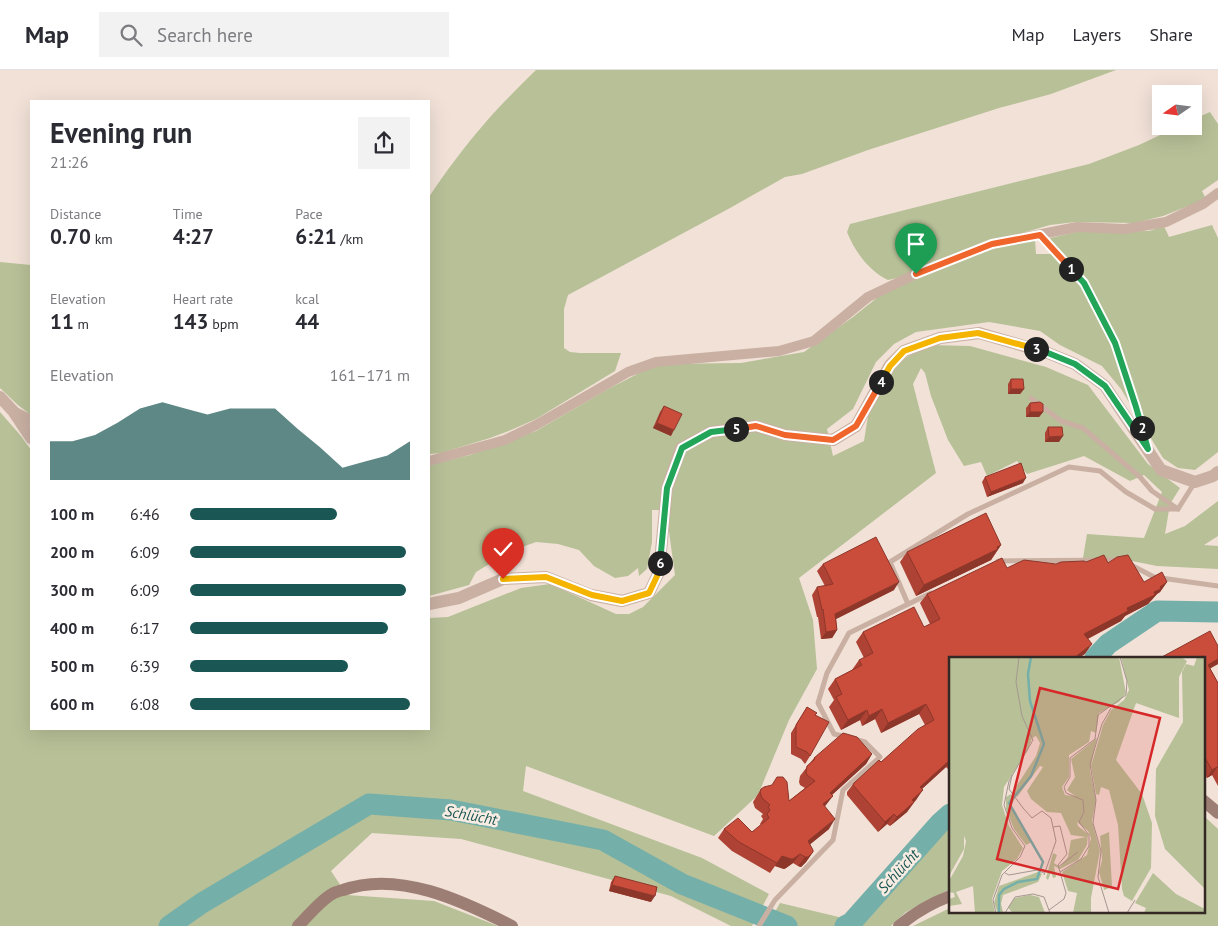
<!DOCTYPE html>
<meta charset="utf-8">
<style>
body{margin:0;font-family:"PT Sans",sans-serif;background:#f2f2f3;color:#2b2b33;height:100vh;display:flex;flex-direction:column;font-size:19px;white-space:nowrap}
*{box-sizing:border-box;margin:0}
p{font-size:16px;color:#7c7c81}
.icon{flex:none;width:28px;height:28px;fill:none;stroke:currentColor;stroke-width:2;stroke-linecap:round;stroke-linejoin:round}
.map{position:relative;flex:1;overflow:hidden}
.side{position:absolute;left:30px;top:30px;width:400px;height:630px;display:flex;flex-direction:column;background:#fff;border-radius:0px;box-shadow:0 5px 20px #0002}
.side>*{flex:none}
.needle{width:32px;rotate:256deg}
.controls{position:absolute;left:1152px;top:15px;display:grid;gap:10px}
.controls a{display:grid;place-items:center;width:50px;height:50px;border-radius:0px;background:#fff;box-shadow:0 5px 20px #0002;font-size:25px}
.pin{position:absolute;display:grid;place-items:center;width:42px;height:42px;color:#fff;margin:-51px -21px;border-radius:50% 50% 50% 0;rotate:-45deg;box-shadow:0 0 5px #0007}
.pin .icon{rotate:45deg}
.km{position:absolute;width:25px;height:25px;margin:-12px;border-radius:50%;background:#222;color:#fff;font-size:14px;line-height:25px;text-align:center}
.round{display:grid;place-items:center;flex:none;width:52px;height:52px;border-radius:0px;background:#f2f2f3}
.headline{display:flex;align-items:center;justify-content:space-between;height:85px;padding:0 20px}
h1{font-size:28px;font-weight:700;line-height:38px}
.metrics{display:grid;grid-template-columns:repeat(3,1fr);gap:8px;height:85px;padding:5px 20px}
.metrics div{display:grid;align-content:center}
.metrics b{font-size:21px;font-weight:700}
.metrics small{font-size:14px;font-weight:400}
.metrics p{font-size:14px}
.chart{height:140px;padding:10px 20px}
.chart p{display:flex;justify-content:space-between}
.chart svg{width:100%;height:90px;margin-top:5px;fill:#1a5653;opacity:.7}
ul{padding:0 20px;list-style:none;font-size:16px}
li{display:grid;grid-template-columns:80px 60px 1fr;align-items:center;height:38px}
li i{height:12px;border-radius:6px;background:#1a5653}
header{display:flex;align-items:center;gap:30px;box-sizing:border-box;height:70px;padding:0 25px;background:#fff;border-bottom:1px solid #e1e1e2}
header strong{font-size:24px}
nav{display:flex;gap:28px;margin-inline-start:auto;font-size:18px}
.search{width:350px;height:45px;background:#f2f2f3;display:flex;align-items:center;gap:12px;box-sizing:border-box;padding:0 18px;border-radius:0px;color:#7c7c81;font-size:19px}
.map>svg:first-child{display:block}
.green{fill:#b7c097}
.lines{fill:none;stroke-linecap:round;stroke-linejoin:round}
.river{stroke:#75afaa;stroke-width:21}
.path{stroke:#b5998d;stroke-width:2;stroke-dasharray:2.5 2.5;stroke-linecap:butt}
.service{stroke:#c9b0a3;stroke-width:5}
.minor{stroke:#c9b0a3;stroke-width:10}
.tertiary{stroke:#c9b0a3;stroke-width:12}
.secondary{stroke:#9d7e74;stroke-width:12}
.wall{fill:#ae4234}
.shaded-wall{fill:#8d362a}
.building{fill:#ca4d3c;stroke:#8d362a}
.split-1-casing{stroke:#fff;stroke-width:10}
.split-2-casing{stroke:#fff;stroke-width:10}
.split-3-casing{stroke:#fff;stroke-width:10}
.split-4-casing{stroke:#fff;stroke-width:10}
.split-5-casing{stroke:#fff;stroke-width:10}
.split-6-casing{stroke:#fff;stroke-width:10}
.split-7-casing{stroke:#fff;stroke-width:10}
.split-1{stroke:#f0652b;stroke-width:6}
.split-2{stroke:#22a559;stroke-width:6}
.split-3{stroke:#22a559;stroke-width:6}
.split-4{stroke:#f5b400;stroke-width:6}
.split-5{stroke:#f0652b;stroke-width:6}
.split-6{stroke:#22a559;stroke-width:6}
.split-7{stroke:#f5b400;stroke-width:6}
.labels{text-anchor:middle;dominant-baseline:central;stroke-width:5;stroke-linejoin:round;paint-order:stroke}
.water-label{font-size:15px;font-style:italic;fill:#1a5653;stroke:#f9ece3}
.inset-river{fill:none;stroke:#75afaa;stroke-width:2.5}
.inset-road{fill:none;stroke:#a59790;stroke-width:1}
.view{fill:#d62828;fill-opacity:0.15;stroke:#d62828;stroke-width:2.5}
.inset-edge{fill:none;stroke:#342825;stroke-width:2.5}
</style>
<header>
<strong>Map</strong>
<div class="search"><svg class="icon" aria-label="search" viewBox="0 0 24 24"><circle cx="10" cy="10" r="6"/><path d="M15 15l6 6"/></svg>Search here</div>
<nav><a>Map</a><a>Layers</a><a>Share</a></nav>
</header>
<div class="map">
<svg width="1218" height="856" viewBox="0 0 1218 856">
<rect width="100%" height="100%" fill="#f1e1d7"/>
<g class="green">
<path d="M536,0H1116L1051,24L999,38L868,80L802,104L785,107L730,138L568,225L564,239V278L570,282L580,283H621L615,301L536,349L511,360L490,368L441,383L429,384V127C446,101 465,76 485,53C501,34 519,17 536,0Z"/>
<path d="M1210,42L1218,54V110L1202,121L1206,129L1163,146L1135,153L1075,152L1050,155L976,176L897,208L888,210C869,201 855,182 847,162L850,154L960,126L1089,94L1139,75L1179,56H1194V49Z"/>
<path d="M1212,155L1218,168V382L1195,400L1178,398L1163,388L1121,319L1102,296L1060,275L1040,261L989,252L916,262L894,274L876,292L853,339L827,359L833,386L864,371L868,346L897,292L930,275L970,276L1046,297L1088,315L1148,394L1180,418L1170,434L1165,464L1185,456L1218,431V466L1204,475L1218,476V499L1157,496L1117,488H1083L1087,464L1144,468L1162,422L1144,405L1130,411L1084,386L1027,404L1017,391L987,406L981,392L964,396L948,370L931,326L925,303L921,298L913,314L936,403L799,508L813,550L817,599L789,650L758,725L714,766L526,696L523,721L702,788L769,824L752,856H731L671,826L461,769L372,763L331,801L347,825L434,831L498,856H0V342L21,366L31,380V659H429V548L448,547L521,518L550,514L616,544H629L643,537L675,505L666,440H652V472L647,499L639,506L638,498L628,506L615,508L594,496L579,480L558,474L536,472L511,481L476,502L469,515L429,526V395L470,385L536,361L608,319L657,294L741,293L804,282L853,247L888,219L992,177L1035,170L1036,184H1057L1050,168L1076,162L1149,161L1164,156L1169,167Z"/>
<path d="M0,192L31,195V345L18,335L0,318Z"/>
<path d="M950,735V819L906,842L891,856H767L780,833L843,848Z"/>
<path d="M1204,746L1218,759V856H913L950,838V842H1204Z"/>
</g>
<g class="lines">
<g class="river">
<path d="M1095,588L1108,574L1157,541L1218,542"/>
<path d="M169,856L202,833L369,734L451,740L603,770L682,814L787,856"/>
<path d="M845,856L851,853L940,753L950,744"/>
</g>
<path class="path" d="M1048,174L1084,213L1115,273L1138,342"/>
<g class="service">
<path d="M1031,328L1061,351L1083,358L1140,407L1152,421L1178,439"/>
<path d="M998,491L1119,490"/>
<path d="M1131,495L1154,507L1218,516"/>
<path d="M908,534L890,492L968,444L1069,397L1100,401L1126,422L1155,439H1178L1195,412"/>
<path d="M846,667L834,664L818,633L827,603L849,563L931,523"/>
<path d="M759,856L775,830L833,770L843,720L880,687L865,672L854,669"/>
</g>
<g class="minor">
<path d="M13,341L31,350"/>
<path d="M429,391L505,370L536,355L628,302L656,292L779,281L814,271L868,227L916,204L992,174L1077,157L1125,159L1166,152L1203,134L1218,123"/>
</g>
<g class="tertiary">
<path d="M0,327L13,341L31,368"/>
<path d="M429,534L459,528L503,509L546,507L591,525L622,531L649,523L659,502L667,418L681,378L711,362L756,356L785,365L833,370L856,356L890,295L904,281L940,268L979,263L1048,283L1075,294L1105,316L1161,400L1195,412L1213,406L1218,402"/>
</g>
<g class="secondary">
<path d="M1204,731L1218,743"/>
<path d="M298,856C307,847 321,830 332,824C335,822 339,821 343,820C398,800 463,831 512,856"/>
<path d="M899,856C914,843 932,833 950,826"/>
</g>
</g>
<g class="wall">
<path d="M1011,309L1024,319L1020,324H1008V314Z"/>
<path d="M1030,333L1043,342L1039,347H1026V338Z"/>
<path d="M664,336L671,366L653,358L660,342Z"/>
<path d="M1048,357L1059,372H1045V363Z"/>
<path d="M985,407L1023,413L987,427L982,412Z"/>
<path d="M1001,475L991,490L916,526L900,492L907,482Z"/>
<path d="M1086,492L1108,493L1144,512H1167L1160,522L1157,524L1148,534L1125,546L1121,551L1088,569L1085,584L950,588V697L948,699L946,697L922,719L916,730L907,742L890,756L887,754L878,762L847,725V722L854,713L881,692L925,655L919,644L881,663L875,649L862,656L860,650L841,660L829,637L834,630L828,619L835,609L852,600L859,590L864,588L856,572L863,562L924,557L930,554L920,533L927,524L1007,498Z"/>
<path d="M823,494L894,520L836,549L837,560L832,568L821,569L818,547H817L812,525L817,517L825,516L817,501Z"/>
<path d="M1218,576V594L1210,598L1218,613V716L1212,705L1207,708L1204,704V588Z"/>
<path d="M807,637L815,645L810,686L805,694L801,689L791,684V663Z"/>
<path d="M872,684L866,694L832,725L825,736L829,759L810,774L813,782L806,792L801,797L798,796L793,793L786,798L784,799L775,796L770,803L732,781L718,768L724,759L752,762L761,755L760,754L763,749L761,746L763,744L755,738L753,732L761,719L789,731L805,718L800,715L799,712L800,706L814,688Z"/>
<path d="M615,806L651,832L609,821L611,812Z"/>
</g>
<g class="shaded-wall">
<path d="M1011,319H1024L1020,324H1008Z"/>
<path d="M1030,342H1043L1039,347H1026Z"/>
<path d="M657,353L674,360L671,366L653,358Z"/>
<path d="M1063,366L1059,372H1045L1049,367Z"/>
<path d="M1026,408L1023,413L987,427L991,422Z"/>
<path d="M1001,475L991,490L916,526L924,515Z"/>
<path d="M899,512L894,520L830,552L835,544Z"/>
<path d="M1167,512L1160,522L1157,524L1148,534L1125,546L1121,551L1077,574L1084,564L1154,522L1160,517Z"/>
<path d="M837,560L832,568L821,569L826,562Z"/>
<path d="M1092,574L1085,584L1079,588H1074Z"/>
<path d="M1218,589V594L1204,602L1208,595Z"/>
<path d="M926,634L919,644L881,663L888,653Z"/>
<path d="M882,639L875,649L862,656L869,646Z"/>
<path d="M867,640L860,650L841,660L848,650Z"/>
<path d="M872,684L866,694L824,732L830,723Z"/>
<path d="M950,690V691L946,697L913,727L920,717Z"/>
<path d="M1217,697L1212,705L1207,708L1212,700Z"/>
<path d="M923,720L916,730L906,738L914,732L907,742L890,756L897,747L912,730Z"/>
<path d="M833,726L826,735L816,744L823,734Z"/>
<path d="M894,744L887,754L878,762L885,752Z"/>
<path d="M835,749L829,759L802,781L808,771Z"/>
<path d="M813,782L806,792L801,797L798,796L805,787Z"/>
<path d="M800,784L793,793L786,798L784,799L775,796L782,786Z"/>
<path d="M612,815L655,826L651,832L609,821Z"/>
</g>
<g class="building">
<path d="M1011,309H1023L1024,319H1011Z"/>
<path d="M1040,332L1043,334V342H1030V333Z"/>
<path d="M664,336L682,344L674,360L657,353Z"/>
<path d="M1048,357H1062L1063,366L1049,367Z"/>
<path d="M1021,393L1026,408L991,422L985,407Z"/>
<path d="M986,443L1001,475L997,477L998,479L924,515L907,482Z"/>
<path d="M876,467L899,512L835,544L837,560L826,562L823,539L822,540L817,517L833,514L823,494Z"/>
<path d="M1104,485L1108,493L1117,487L1128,485L1144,512L1162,502L1167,512L1160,517L1161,519L1154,522L1155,525L1127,538L1128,541L1084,564L1092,574L1074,588H950V690L920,717L923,720L912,730L914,732L897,747L894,744L885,752L853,715L854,713L879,690L881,692L918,659L934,650L926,634L888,653L882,639L869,646L867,640L848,650L836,627L842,624L835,609L862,595L859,590L873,583L863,562L914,537L924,557L940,549L927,524L1002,488L1007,498L1024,490L1056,494L1061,492L1084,491L1086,492Z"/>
<path d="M1210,561L1218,576V589L1208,595L1218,613V698L1217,697L1212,700L1204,686V588H1160Z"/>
<path d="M807,637L817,643L815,645L829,652L810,686L807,682L796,677V655Z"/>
<path d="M843,663L857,667L872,684L830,723L833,726L823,734L835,749L808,771L813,780V782L808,787H805L800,784L793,789H791L782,786L777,793L739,772L724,759L738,748L752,762L769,748L767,744L770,740L768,737L770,735L762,728L760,722L761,719L764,717L772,715L777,707H783L787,712L789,731L815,711L807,705L806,702L807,696L815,689L814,688Z"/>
<path d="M615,806L657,817L655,826L612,815Z"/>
</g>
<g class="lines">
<defs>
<path id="split-1" d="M916,204L992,174L1040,165L1071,199"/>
<path id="split-2" d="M1071,199L1084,213L1115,273L1136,337L1142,358"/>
<path id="split-3" d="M1036,279L1048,283L1075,294L1105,316L1148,379L1142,358"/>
<path id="split-4" d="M881,312L890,296L904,281L940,268L978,263L1036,279"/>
<path id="split-5" d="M736,359L756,356L785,365L833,370L856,356L881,312"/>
<path id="split-6" d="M660,493L667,418L682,378L711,362L736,359"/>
<path id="split-7" d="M503,509L546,507L592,525L622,531L649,523L659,502L660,493"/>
</defs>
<use href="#split-1" class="split-1-casing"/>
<use href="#split-2" class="split-2-casing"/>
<use href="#split-3" class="split-3-casing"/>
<use href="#split-4" class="split-4-casing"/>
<use href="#split-5" class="split-5-casing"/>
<use href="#split-6" class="split-6-casing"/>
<use href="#split-7" class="split-7-casing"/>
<use href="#split-1" class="split-1"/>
<use href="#split-2" class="split-2"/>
<use href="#split-3" class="split-3"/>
<use href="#split-4" class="split-4"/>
<use href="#split-5" class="split-5"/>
<use href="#split-6" class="split-6"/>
<use href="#split-7" class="split-7"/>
</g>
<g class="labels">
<g class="water-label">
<text transform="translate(471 745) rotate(10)">Schlücht</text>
<text transform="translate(898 801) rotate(-48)">Schlücht</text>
</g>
</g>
<g transform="translate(949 587)">
<rect width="256" height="256" fill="#f1e1d7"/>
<path d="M0,0H170L177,36L170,45L150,56L147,76L142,74L140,85L120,98V120L113,130L116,138L126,139L118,133L126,120L122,102L148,81L141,113L147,143L143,164L151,194L142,241V256H124L128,236L119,234L113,215L138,198L142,181L139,174L128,165L129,169L139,177L138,188L129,203L111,212L105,209L107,220L104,221L102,215L99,223L97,221L104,196L108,198L105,206L111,210L119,200L122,183L137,180L122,178L112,156L98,155L82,142L78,134L94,110L91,109L68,140L63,136L87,99L91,86L87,79L83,81L79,93L55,130L53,148L60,169L74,191L68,202L53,214L43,242L46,256H26L24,229L7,235L13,247L0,249V242L6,240L5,236L0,235V224L14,199L17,184L15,179V192L0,219ZM172,0H232L238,4L230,20V61L187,46L167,103L193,137L203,166L202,211L183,244L175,239L173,232L169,168L160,133L152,130L150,138L147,137L142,109L154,68L162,53L175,43L180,33ZM248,0H257L256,232L216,192L206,159L207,112L234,65L233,15L237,7L245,9ZM62,137L66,141L62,150L83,185L77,188L65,172L57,152V140ZM160,175L163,230L155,233L150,215L153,203L151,179ZM89,215L93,217L89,225L54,238L52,247L54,255L49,256L45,246L50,229ZM204,216L227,237L256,252V256H195L197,251L186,246ZM81,238L90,240L96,256H64L61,253L59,250L66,241Z" fill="#b7c097"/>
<path class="inset-river" d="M50,256V238L55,232L69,225L88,222L94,205L60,146L82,119L95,87L81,44L79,17L82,0"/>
<path class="inset-road" d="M63,118L60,132L74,151L83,161L93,154L102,161L107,184L95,218M104,170L111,169L118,197L109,208L111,215M109,210L129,195M56,216L60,218L88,213L95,216M100,253L115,242L117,236L111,215L132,202L140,189V178L130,165L135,155L134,143L117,136L115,130L121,120V101L146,82L149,58L177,38L178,24L171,0M47,256L44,243L53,218L71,200L76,189L63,171L55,148L60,124L84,83L73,59L67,25L70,0M56,256L66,240L84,237L95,240L101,256M160,256L149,220L152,194L144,166L147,143L141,107L153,67L162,51M178,256L186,243"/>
<path class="view" d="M91,31L211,61L169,232L48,202Z"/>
<rect width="256" height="256" class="inset-edge"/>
</g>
</svg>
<div class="controls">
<a><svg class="needle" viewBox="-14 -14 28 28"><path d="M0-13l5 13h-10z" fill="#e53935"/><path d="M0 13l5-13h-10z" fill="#7c7c81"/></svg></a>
</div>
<div class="pin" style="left:916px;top:204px;background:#1e9e55"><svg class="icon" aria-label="arrive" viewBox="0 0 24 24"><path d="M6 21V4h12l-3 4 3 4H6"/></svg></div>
<div class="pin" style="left:503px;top:509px;background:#d93025"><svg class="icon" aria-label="check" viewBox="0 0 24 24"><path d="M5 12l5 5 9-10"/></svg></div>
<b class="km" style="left:1071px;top:199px">1</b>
<b class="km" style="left:1142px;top:358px">2</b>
<b class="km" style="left:1036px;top:279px">3</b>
<b class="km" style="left:881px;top:312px">4</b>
<b class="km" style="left:736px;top:359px">5</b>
<b class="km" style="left:660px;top:493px">6</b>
<section class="side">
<div class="headline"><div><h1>Evening run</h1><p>21:26</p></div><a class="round"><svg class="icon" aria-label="share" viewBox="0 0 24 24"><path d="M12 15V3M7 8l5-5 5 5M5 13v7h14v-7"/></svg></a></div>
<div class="metrics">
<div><p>Distance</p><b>0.70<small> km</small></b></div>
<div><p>Time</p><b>4:27</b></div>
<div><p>Pace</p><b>6:21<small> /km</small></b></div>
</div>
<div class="metrics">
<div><p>Elevation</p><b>11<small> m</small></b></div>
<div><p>Heart rate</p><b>143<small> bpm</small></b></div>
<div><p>kcal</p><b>44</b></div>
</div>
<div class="chart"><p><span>Elevation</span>161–171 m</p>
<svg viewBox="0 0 160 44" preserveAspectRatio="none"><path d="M0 44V25L10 25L20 22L30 16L40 9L50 6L60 9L70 12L80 9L90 9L100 9L110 19L120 28L130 38L140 35L150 32L160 25V44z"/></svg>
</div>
<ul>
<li><b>100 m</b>6:46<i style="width:67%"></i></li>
<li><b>200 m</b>6:09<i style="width:98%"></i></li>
<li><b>300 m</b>6:09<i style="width:98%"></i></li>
<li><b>400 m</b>6:17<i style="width:90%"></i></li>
<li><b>500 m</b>6:39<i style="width:72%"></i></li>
<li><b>600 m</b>6:08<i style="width:100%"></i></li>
</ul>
</section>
</div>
